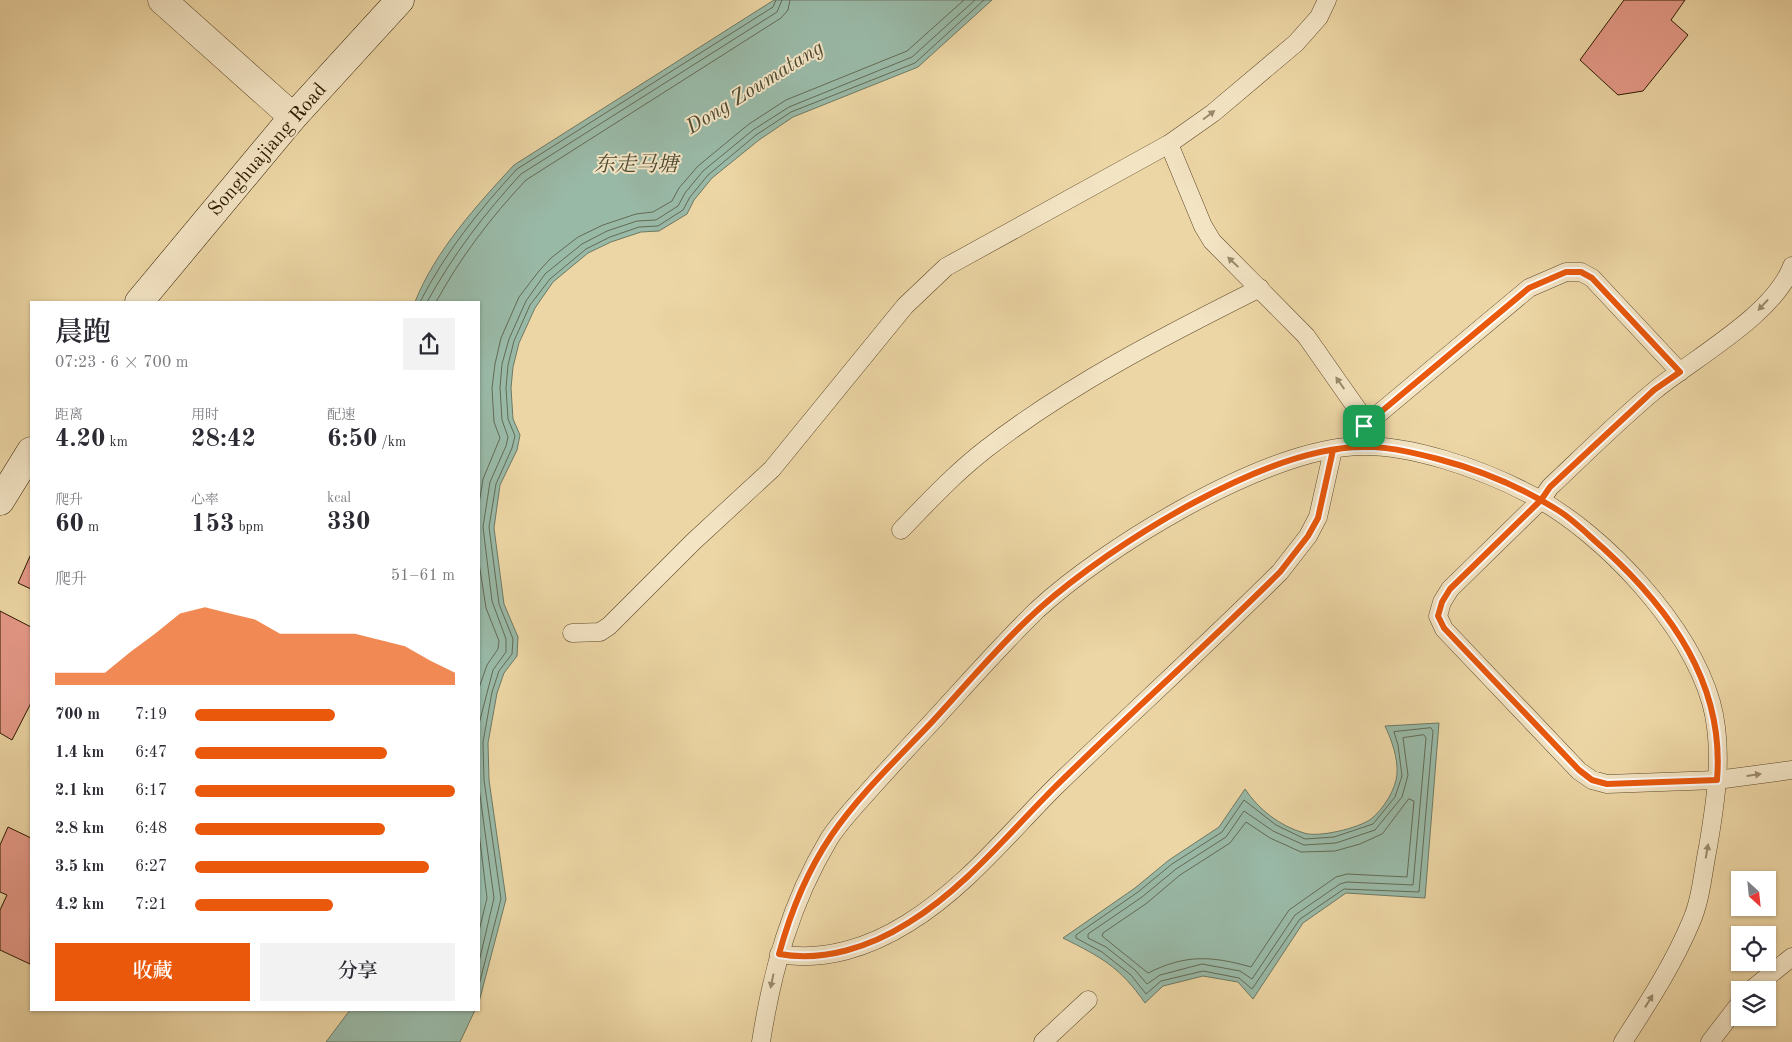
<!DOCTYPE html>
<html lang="zh">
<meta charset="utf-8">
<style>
body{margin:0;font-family:"Old Standard TT","Noto Serif SC",serif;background:#f2f2f3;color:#2b2b33;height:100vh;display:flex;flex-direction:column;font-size:19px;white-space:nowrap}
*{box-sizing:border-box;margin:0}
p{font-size:16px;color:#7c7c81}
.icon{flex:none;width:28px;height:28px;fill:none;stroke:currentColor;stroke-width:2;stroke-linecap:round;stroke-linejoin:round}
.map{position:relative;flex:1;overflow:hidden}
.sheet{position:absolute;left:30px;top:301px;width:450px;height:710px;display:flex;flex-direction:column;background:#fff;border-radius:0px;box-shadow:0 1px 4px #0004}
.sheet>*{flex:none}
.needle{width:32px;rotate:153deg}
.controls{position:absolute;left:1731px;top:871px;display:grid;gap:10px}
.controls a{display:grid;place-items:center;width:45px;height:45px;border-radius:0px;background:#fff;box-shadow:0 1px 4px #0004;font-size:25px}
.pin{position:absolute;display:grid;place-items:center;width:42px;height:42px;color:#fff;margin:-21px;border-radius:10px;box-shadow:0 2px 8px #0006}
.round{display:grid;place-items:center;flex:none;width:52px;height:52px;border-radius:0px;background:#f2f2f3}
.headline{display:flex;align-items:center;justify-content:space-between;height:85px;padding:0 25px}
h1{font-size:28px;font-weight:600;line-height:38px}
.stats{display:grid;grid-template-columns:repeat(3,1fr);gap:8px;height:85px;padding:5px 25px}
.stats div{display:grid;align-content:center}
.stats b{font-size:25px;font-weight:600}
.stats small{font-size:14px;font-weight:400}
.stats p{font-size:14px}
.chart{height:140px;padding:10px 25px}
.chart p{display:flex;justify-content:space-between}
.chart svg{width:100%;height:90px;margin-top:5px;fill:#ea580c;opacity:.7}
.cta{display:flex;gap:10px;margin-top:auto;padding:10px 25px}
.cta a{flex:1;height:58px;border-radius:0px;background:#ea580c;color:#fff;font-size:20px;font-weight:600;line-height:58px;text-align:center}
.cta a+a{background:#f2f2f3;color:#2b2b33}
ul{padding:0 25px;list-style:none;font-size:16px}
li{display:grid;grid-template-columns:80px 60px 1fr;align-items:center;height:38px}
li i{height:12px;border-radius:6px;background:#ea580c}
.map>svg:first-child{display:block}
.water{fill:#99b9a7;stroke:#6e7964}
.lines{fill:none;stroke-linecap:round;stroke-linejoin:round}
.shore{stroke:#636a54;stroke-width:1}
.building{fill:#e69a89;stroke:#2d1a00}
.service-casing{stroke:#5d4929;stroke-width:19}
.minor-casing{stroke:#5d4929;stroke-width:29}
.secondary-casing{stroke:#2d1a00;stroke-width:29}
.service{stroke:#f3e4c4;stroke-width:18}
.minor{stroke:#f3e4c4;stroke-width:28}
.secondary{stroke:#f3e4c4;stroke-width:28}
.oneway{fill:#9a896c}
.route-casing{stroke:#fff;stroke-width:10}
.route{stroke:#ea580c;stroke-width:6}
.labels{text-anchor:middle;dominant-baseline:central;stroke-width:4;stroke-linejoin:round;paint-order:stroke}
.street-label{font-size:20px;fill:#2d1a00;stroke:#f3e4c4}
.water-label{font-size:21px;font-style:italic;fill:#4d4a32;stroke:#f3e4c4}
</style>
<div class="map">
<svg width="1792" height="1042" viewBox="0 0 1792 1042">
<rect width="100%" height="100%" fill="#edd6a5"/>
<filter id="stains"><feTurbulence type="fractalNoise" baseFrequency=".004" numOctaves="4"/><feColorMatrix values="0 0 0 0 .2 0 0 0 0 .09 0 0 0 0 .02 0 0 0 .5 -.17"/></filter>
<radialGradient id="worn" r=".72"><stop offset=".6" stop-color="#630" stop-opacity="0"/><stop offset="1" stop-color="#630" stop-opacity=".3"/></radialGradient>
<g class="water">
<path d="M774,0H992L918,67L793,117L759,140L712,178L694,200L687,214L659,231L641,232L611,242L588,253L553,282L535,308L519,343L513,367L511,388L513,419L520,435L517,450L500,485L494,528L504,604L518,637L517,656L504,673L497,693L488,743L489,780L506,899L479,1002V302H415C435,251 477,205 514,165Z"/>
<path d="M1439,723L1425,898L1346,893L1303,923L1253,999L1238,982L1203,976L1163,986L1145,1003C1120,967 1101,957 1063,938L1135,888L1169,860L1219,827L1245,789C1259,810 1280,826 1304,833C1318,838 1359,828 1371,819C1383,810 1396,789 1397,774C1398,758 1392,741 1385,726Z"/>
<path d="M350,1010H475L460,1042H326Z"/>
</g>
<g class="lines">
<g class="shore">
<path d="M420,302C445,253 479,210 517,169L773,7L776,0"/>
<path d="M427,302C453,255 484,214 521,174L777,12L782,0"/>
<path d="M436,302C460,258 491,217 526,180L781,18L788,10L790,0"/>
<path d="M479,504L483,479L500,438L494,422L492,388L495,364L501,338L519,297L539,271L551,258L578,237L603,225L636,214L653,212L672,201L679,188L698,166L749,124L786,100L907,51L964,0"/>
<path d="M479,563L486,608L499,641L498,649L487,665L479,688"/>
<path d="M479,724L493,670L506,652V639L492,601L483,527L490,482L506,446L508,437L502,420L500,388L502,364L509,339L526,301L545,274L582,244L607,231L637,221L656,220L678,206L685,193L703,171L753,130L789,107L912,57L975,0"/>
<path d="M1431,728L1433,731L1419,892L1344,889L1300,919L1252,989L1239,978L1203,971L1161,981L1146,994L1131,975L1102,952L1076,938V935L1138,892L1172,864L1222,832L1244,800L1276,825L1305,839L1334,837L1373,824L1395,797L1402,776L1398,745L1394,732Z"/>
<path d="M1424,735L1426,738L1413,885L1347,882L1340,884L1295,915L1252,979L1240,971L1202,964L1160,975L1147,984L1135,970L1106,947L1088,938V934L1142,897L1176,869L1226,837L1244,811L1273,831L1304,845L1336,843L1375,830L1402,797L1408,775L1403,738Z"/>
<path d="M479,788L494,898L479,962"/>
<path d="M1409,799L1414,801L1407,877L1347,874L1336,877L1289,910L1251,967C1212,956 1186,954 1148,973L1102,936L1103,933L1147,903L1180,875L1230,843L1246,822L1270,838L1301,852L1335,851L1360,844L1382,834Z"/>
<path d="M479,833L487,898L479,931"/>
<path d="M479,985L501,899L484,780L483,742L492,692L499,671L512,654L513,639L499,604L489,527L496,484L512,448L515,436L508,419L506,388L508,365L514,341L530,305L550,279L586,249L610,237L639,227L658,226L683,210L690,197L708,175L756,135L791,112L915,63L984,0"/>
</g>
</g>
<g class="building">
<path d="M1624,0H1685L1671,20L1688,35L1643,91L1618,95L1580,60Z"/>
<path d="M31,554V589L18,583Z"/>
<path d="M0,611L31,627V703L12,740L0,733Z"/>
<path d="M8,827L31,838L30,964L0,950V910L7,895L0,892V845Z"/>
</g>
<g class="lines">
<defs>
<g id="service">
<path d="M1169,144L1203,226L1212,241L1306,336L1360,413L1365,436"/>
<path d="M1792,266C1774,315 1694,358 1654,391C1618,421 1584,455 1550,487L1541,500L1450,589L1442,602L1438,616L1444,629L1579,771L1592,780L1607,784L1717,780L1792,770"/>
<path d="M1364,426L1529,288L1566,272H1581L1592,278L1680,372"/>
<path d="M901,530C928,502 955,473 986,449C1070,384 1166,335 1260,288"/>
<path d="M572,633L600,632L609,626L693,542L772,469L905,306L946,267L1169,144L1213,113L1296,43L1319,17L1327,0"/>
<path d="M779,954C824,962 870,947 908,923C965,888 1008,834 1055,787C1129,715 1206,646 1280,572L1308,536L1318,517L1333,450"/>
<path d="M1751,990L1792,957"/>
<path d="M761,1042C772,971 791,902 829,839C841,820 858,803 873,786C892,765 911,744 931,723C966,685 1000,646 1037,610C1105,547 1254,457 1346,447C1403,440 1485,470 1535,497C1605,535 1688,624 1711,702C1724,748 1716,800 1708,847C1703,871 1701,900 1691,922C1673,965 1648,1003 1623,1042"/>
<path d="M1043,1042L1088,1000"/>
<path d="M1710,1042L1740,1003"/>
</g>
<path id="minor" d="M162,0L293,117"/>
<g id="secondary">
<path d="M139,302L293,117L400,0"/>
<path d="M0,501L31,451"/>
</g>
</defs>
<use href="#service" class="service-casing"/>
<use href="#minor" class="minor-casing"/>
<use href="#secondary" class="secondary-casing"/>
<use href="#service" class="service"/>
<use href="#minor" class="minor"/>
<use href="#secondary" class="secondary"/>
</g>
<defs><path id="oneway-solid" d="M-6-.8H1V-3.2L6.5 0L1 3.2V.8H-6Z" transform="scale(1.25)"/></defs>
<g class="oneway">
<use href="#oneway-solid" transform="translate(1209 115) rotate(-37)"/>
<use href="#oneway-solid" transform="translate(1233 262) rotate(-137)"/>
<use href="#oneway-solid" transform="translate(1763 305) rotate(133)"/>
<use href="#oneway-solid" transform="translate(1340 383) rotate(-125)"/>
<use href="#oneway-solid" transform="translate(1754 775) rotate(-8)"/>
<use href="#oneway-solid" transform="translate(1707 851) rotate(-80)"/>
<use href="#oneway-solid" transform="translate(772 981) rotate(102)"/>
<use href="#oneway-solid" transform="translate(1649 1001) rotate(-58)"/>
</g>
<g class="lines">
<defs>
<path id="route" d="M1364,426L1366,447C1269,445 1112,544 1040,608C1001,643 966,685 931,723C897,759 859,795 831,836C808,870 790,914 779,954C824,962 870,947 908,923C965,888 1008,834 1055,787C1129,714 1206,646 1280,572L1308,536L1318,518L1333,450C1368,442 1404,450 1438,459C1480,470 1519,486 1556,509C1573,519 1588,535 1603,548C1671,610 1725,684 1717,780L1607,784L1592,780L1579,770L1444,628L1438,616L1442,602L1450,589L1541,500L1550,487L1654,390L1680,372L1592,278L1581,272H1566L1529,288L1364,426"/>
</defs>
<use href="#route" class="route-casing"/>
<use href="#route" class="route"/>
</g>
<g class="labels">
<g class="street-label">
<text transform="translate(268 150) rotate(-49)">Songhuajiang Road</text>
</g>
<g class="water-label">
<text transform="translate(755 88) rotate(-32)">Dong Zoumatang</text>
<text x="636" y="165">东走马塘</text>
</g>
</g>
<rect width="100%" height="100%" filter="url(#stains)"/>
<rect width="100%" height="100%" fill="url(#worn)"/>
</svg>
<div class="controls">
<a><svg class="needle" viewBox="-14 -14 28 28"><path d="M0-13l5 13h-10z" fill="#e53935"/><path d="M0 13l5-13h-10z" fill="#7c7c81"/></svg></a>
<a><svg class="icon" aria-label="locate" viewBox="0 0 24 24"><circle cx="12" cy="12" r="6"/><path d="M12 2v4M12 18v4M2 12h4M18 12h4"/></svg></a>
<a><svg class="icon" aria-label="layers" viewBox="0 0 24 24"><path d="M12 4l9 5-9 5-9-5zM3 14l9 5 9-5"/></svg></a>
</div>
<div class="pin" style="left:1364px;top:426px;background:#1e9e55"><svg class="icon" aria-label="arrive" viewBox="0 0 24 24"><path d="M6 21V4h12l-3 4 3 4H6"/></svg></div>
<section class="sheet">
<div class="headline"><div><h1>晨跑</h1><p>07:23 · 6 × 700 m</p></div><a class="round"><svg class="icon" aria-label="share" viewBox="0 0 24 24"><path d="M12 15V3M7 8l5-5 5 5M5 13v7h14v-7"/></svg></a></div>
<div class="stats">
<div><p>距离</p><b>4.20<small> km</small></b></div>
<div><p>用时</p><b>28:42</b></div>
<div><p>配速</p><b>6:50<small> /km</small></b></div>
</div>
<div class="stats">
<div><p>爬升</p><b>60<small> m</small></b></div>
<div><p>心率</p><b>153<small> bpm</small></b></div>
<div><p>kcal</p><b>330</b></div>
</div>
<div class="chart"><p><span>爬升</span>51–61 m</p>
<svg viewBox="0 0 160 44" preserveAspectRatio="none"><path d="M0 44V38L10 38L20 38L30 28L40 19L50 9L60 6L70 9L80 12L90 19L100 19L110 19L120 19L130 22L140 25L150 32L160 38V44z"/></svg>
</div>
<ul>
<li><b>700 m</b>7:19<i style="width:54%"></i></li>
<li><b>1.4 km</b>6:47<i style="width:74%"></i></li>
<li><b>2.1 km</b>6:17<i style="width:100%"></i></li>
<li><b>2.8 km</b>6:48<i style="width:73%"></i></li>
<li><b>3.5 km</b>6:27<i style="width:90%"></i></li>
<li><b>4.2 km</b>7:21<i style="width:53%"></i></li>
</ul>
<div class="cta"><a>收藏</a><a>分享</a></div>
</section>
</div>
